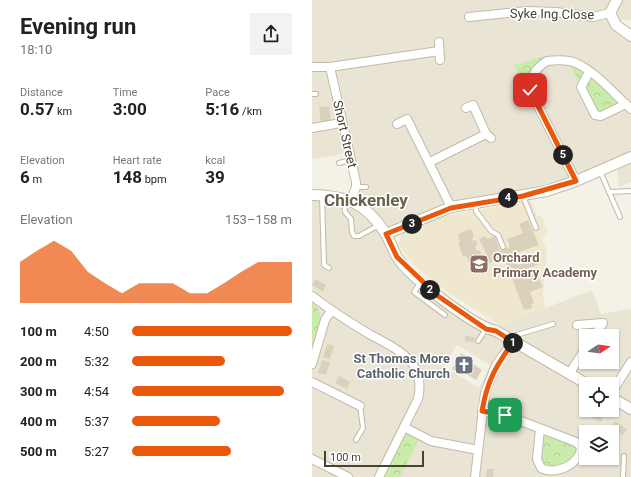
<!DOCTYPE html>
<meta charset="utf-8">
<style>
body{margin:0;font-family:Roboto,sans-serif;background:#f2f2f2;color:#222;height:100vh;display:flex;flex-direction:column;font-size:15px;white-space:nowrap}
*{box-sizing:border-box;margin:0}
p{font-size:13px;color:#767676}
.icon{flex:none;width:22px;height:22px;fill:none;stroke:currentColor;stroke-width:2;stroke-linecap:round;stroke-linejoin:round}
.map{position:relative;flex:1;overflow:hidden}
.sheet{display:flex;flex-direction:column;background:#fff;width:312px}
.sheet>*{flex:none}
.needle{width:26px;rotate:77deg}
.controls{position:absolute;left:267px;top:329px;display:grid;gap:8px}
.controls a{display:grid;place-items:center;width:40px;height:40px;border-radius:0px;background:#fff;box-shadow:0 1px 3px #0004;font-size:20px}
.scale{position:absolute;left:12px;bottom:10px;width:100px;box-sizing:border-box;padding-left:4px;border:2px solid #484235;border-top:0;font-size:11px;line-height:14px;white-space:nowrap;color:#484235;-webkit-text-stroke:3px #fff;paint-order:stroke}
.pin{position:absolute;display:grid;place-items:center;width:34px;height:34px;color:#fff;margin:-17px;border-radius:8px;box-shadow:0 2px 6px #0006}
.km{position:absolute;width:20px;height:20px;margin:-10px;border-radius:50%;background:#222;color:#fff;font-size:11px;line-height:20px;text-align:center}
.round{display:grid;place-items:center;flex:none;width:42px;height:42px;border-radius:0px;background:#f2f2f2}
.overview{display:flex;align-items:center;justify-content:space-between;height:68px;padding:0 20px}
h1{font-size:22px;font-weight:700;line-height:30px}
.figures{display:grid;grid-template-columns:repeat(3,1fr);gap:6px;height:68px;padding:4px 20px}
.figures div{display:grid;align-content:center}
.figures b{font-size:17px;font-weight:700}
.figures small{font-size:11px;font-weight:400}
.figures p{font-size:11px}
.chart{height:112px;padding:8px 20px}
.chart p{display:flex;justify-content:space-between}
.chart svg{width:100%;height:72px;margin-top:4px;fill:#ea580c;opacity:.7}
ul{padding:0 20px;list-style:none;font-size:13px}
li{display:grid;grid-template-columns:64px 48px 1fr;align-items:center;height:30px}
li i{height:10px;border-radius:5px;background:#ea580c}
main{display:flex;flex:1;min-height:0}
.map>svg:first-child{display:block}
.residential{fill:#e9e4d4;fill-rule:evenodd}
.education{fill:#efe8cf}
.park{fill:url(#park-crowns)}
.building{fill:#dad1bd}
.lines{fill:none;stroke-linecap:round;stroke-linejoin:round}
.service-casing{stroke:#c1baa8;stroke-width:6}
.minor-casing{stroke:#c1baa8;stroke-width:10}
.tertiary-casing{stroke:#c1baa8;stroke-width:12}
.service{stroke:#fff;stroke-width:4}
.minor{stroke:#fff;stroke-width:8}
.tertiary{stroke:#fff;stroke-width:10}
.route-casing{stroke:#fff;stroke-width:8}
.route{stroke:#ea580c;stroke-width:5}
.labels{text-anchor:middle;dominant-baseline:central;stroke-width:3;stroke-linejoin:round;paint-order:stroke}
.street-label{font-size:13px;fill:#484235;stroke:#fff}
.education-label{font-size:13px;font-weight:bold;fill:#785e54;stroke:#fff;text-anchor:start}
.worship-label{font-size:13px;font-weight:bold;fill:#5b616d;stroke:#fff;text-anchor:end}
.district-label{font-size:17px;font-weight:bold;fill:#6b614b;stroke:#fff}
</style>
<main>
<section class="sheet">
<div class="overview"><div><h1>Evening run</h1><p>18:10</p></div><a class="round"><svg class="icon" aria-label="share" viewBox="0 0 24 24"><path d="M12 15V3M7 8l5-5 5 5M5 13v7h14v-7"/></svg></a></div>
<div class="figures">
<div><p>Distance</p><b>0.57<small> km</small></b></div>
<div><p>Time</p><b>3:00</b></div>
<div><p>Pace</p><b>5:16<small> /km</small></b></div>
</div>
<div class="figures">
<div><p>Elevation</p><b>6<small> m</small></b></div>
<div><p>Heart rate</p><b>148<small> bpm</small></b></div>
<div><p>kcal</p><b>39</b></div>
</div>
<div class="chart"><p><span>Elevation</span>153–158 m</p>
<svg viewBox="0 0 160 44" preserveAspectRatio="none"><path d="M0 44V19L10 12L20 6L30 12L40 25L50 32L60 38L70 32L80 32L90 32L100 38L110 38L120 32L130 25L140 19L150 19L160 19V44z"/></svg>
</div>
<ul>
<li><b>100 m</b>4:50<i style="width:100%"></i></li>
<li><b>200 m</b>5:32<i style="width:58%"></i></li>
<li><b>300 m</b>4:54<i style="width:95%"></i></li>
<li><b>400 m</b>5:37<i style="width:55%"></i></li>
<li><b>500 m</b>5:27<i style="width:62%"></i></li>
</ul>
</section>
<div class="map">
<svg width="319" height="477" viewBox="0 0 319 477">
<defs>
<pattern id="park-crowns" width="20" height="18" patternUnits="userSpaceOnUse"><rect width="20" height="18" fill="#caecab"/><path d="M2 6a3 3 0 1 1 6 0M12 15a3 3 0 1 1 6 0" fill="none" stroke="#afcc94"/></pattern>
</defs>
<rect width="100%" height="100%" fill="#f4f1e6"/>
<path class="residential" d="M0,0H319V20L301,19L319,36V182L307,187L305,165L264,181L163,204L74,235L109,281L184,331L189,326L213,314L234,308L280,290L289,314L319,309V477H0V195L39,200L43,192L36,153L0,159ZM274,336H300V362H274ZM145,345L178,365L167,388L132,367ZM274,384H300V410H274ZM274,432H300V458H274Z"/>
<path class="education" d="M219,201L225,216L229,215L236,232L230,238L235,252L231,294L233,308L213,314L189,326L125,285L103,266L86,245L90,233L126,217Z"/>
<g class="park">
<path d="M234,56L235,61L214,91L202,65Z"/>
<path d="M256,61L265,64L314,104L283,115Z"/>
<path d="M0,303C16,313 4,335 0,350Z"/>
<path d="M92,427L109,436L88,477H67Z"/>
<path d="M228,429L269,447L258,464L231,469L226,445Z"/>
</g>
<g class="building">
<path d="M17,106L19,121L9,123L7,107Z"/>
<path d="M216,220L227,245L202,254L206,265L223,259L227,264L215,269L217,275L224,272L231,287L218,292L222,303L219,304L220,308L212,310L192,257L161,270L154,256L151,257L146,243L148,242L146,234L159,229L162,237L160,238L161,241L164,240L166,245L163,246L165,251L168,250L170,257L175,255L167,239L174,236L175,239L183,236L188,251L198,247L195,239L211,233L207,224Z"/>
<path d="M3,279L14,285L11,292L0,285Z"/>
<path d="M153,336L162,337V342L153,341Z"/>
<path d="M15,344L22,346L18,359L11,357Z"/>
<path d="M149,353L158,359L157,361L170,370L164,380L149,371L148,374L140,369Z"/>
<path d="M10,360L18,362L14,375L6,373Z"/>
<path d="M27,376L38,382L35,389L23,383Z"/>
<path d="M279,410L292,415L289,422L276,416Z"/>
<path d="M303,421L315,429L311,435L299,428Z"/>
<path d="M175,469H182L181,477H174Z"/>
</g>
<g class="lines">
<defs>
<g id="service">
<path d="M0,94H4"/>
<path d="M27,163L38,160"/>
<path d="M288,171L308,217"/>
<path d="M44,187H54"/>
<path d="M297,192L319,191"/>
<path d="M10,196L12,265L17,268"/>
<path d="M211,196L224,228"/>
<path d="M32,201L33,212L39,219L40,232L42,236H47L67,225"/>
<path d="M163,204L164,211L179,231L186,235L191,247"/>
<path d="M109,282L102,292L133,315"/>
<path d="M198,337L241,324"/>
<path d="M166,341L174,329"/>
<path d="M44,440L51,428L48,406"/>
<path d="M311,477L312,456"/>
</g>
<g id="minor">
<path d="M157,17L215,11L244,12L281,17L298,13"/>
<path d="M127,42L128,60"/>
<path d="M0,67H18L127,51"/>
<path d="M18,67L44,182V187L39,200"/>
<path d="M277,72L269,87L283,115L289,116L314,104"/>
<path d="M154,108L161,105L174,134L179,138"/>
<path d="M85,124L95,119L139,207"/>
<path d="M0,128L29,123"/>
<path d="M118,162L174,134"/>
<path d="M264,181L218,90C217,77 224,68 235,61C244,60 257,59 266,64C286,74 302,94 319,109"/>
<path d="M0,296C18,310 37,322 57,334C72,342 89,350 100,363C108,374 109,386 106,399L67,477"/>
<path d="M265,325L291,323L282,336"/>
<path d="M0,364L13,320L19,311"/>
<path d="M257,374L274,348"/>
<path d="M0,382L48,406"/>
<path d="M300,392L319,362"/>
<path d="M170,411L193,415L264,442L269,447C269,464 243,476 229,468L225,459L228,429"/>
<path d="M92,427L119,441L166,450"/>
<path d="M0,459L36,477"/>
<path d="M163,477L173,393L184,365L201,342"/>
</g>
<g id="tertiary">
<path d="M305,0L298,13L304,25L319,36"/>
<path d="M0,195C36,196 54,203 74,234C78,241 81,250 85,257C98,277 161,326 184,331L275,384"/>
<path d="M74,234L139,207L235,191L264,181L319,157"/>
<path d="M300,398L319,409"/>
</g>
</defs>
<use href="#service" class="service-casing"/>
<use href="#minor" class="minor-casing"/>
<use href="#tertiary" class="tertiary-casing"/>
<use href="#service" class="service"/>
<use href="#minor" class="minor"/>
<use href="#tertiary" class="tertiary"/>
</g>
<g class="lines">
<defs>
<path id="route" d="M193,415L170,411C175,381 184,366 201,342L184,331L174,329L126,296L85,257L74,234L139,208L211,196L264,181L218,90"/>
</defs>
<use href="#route" class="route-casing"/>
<use href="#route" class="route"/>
</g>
<defs>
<symbol id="school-square" viewBox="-11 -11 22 22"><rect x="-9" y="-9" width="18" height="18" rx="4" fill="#8d6e63" stroke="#fff"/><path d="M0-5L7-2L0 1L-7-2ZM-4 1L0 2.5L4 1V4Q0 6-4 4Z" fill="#fff"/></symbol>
<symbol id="church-square" viewBox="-11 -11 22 22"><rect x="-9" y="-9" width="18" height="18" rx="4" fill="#6b7280" stroke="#fff"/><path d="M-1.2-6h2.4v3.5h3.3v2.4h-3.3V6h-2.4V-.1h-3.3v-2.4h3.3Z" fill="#fff"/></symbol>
</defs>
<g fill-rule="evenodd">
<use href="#school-square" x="156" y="253" width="22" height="22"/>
<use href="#church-square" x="141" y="354" width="22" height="22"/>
</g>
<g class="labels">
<g class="street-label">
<text transform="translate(240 14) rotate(1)">Syke Ing Close</text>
<text transform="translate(33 134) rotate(77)">Short Street</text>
</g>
<g class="education-label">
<text x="181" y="257">Orchard<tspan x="181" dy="15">Primary Academy</tspan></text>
</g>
<g class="worship-label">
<text x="138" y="358">St Thomas More<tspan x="138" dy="15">Catholic Church</tspan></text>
</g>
<g class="district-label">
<text x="54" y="200">Chickenley</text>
</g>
</g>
</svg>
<div class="controls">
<a><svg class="needle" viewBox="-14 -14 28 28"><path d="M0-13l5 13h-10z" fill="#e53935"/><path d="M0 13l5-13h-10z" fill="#767676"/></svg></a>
<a><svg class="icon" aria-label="locate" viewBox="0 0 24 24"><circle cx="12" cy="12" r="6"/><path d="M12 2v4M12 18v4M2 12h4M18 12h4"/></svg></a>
<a><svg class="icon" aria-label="layers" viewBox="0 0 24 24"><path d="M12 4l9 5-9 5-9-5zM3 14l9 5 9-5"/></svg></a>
</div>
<div class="scale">100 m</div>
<div class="pin" style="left:193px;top:415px;background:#1e9e55"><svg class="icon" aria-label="arrive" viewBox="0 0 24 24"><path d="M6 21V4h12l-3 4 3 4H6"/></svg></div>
<div class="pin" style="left:218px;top:90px;background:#d93025"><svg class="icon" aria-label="check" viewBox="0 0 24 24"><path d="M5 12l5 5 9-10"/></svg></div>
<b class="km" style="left:201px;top:343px">1</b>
<b class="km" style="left:118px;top:290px">2</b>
<b class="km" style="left:100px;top:224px">3</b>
<b class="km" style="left:196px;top:198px">4</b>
<b class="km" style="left:251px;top:155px">5</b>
</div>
</main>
